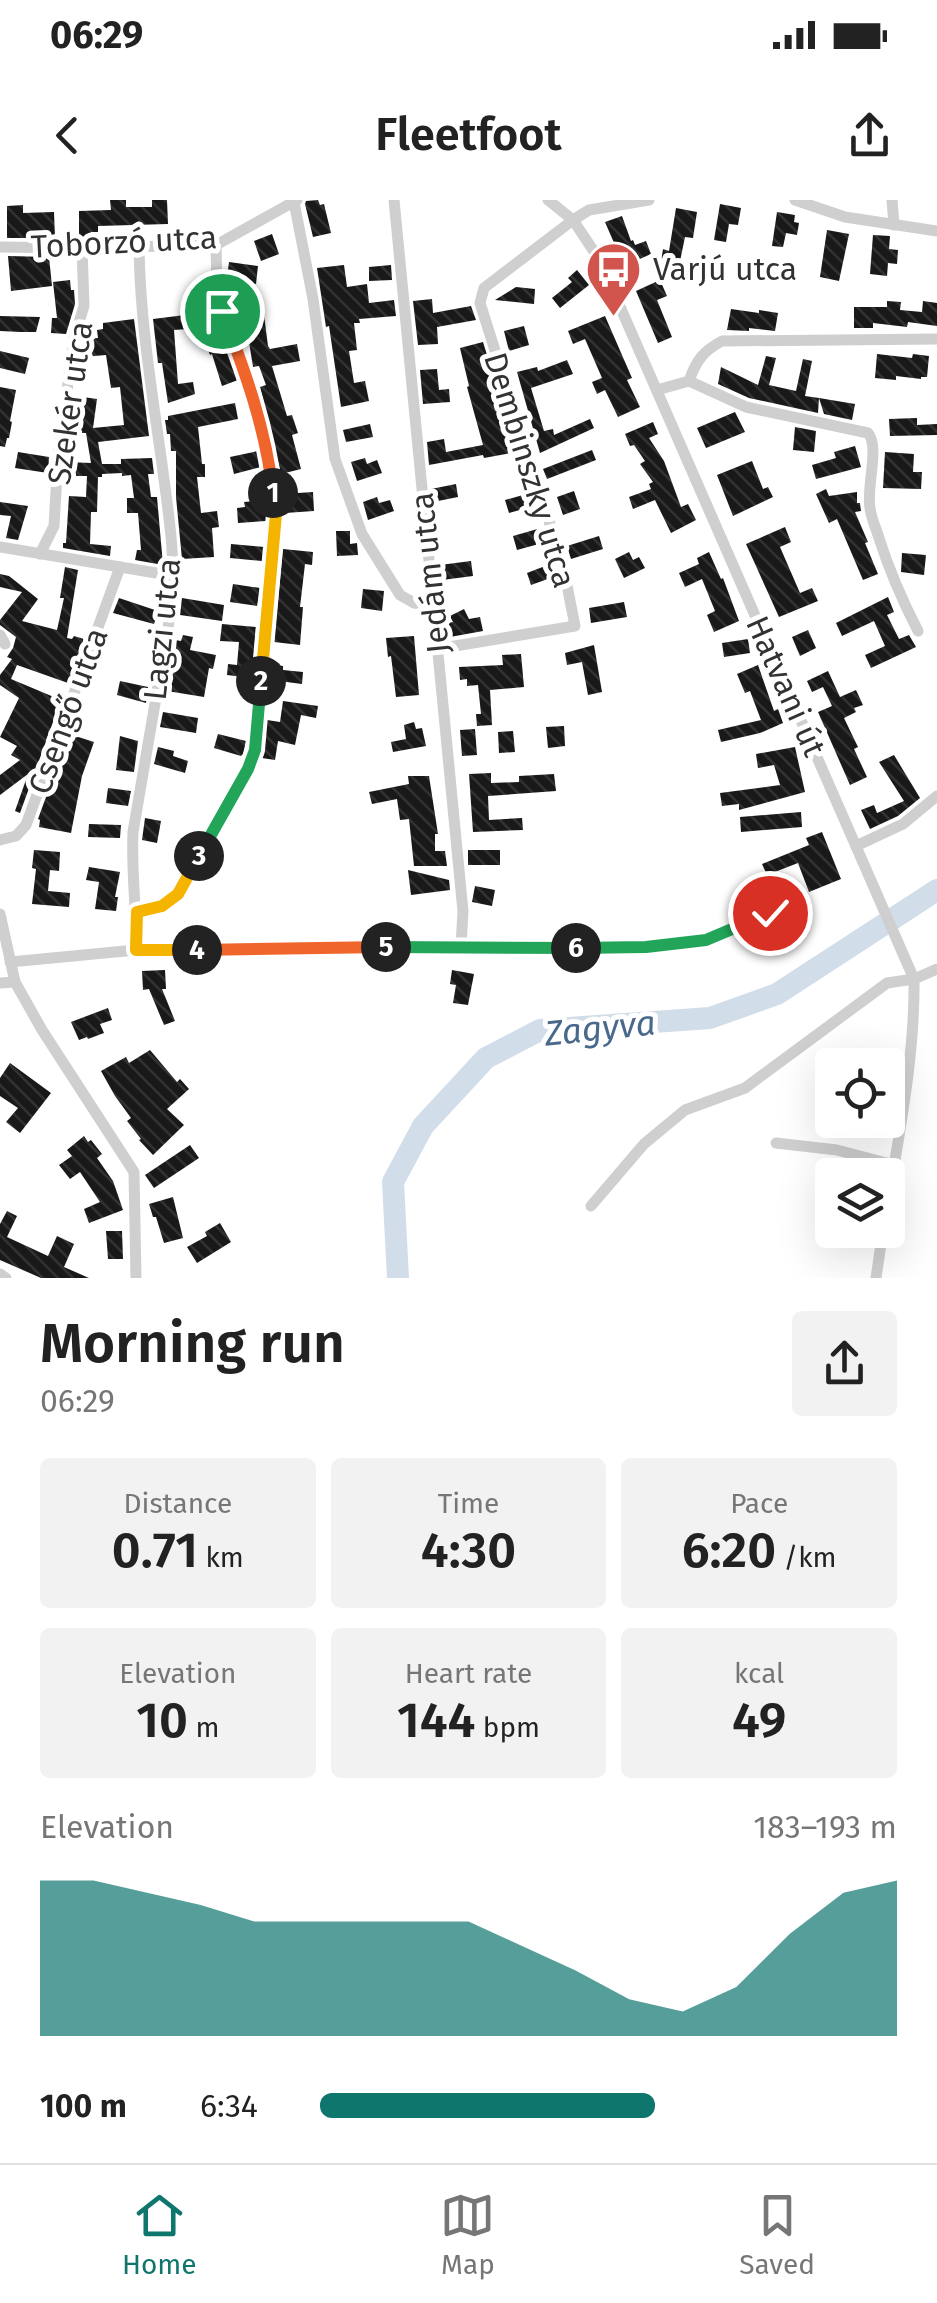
<!DOCTYPE html>
<meta charset="utf-8">
<style>
body{margin:0;font-family:"Fira Sans",sans-serif;background:#f2f2f2;color:#222;height:100vh;display:flex;flex-direction:column;font-size:38px;white-space:nowrap}
*{box-sizing:border-box;margin:0}
p{font-size:32px;color:#767676}
.icon{flex:none;width:55px;height:55px;fill:none;stroke:currentColor;stroke-width:2;stroke-linecap:round;stroke-linejoin:round}
.map{position:relative;height:1078px;overflow:hidden}
.sheet{display:flex;flex-direction:column;background:#fff;flex:1}
.sheet>*{flex:none}
.buttons{position:absolute;left:815px;top:848px;display:grid;gap:20px}
.buttons a{display:grid;place-items:center;width:90px;height:90px;border-radius:10px;background:#fff;box-shadow:0 10px 40px #0002;font-size:50px}
.pin{position:absolute;display:grid;place-items:center;width:85px;height:85px;color:#fff;margin:-42px;border:5px solid #fff;border-radius:50%;box-shadow:0 2px 10px #0007}
.km{position:absolute;width:50px;height:50px;margin:-25px;border-radius:50%;background:#222;color:#fff;font-size:28px;line-height:50px;text-align:center}
.round{display:grid;place-items:center;flex:none;width:105px;height:105px;border-radius:10px;background:#f2f2f2}
.headline{display:flex;align-items:center;justify-content:space-between;height:170px;padding:0 40px}
h1{font-size:55px;font-weight:600;line-height:75px}
.stats{display:grid;grid-template-columns:repeat(3,1fr);gap:15px;height:170px;padding:10px 40px}
.stats div{display:grid;align-content:center;border-radius:10px;background:#f2f2f2;text-align:center}
.stats b{font-size:50px;font-weight:600}
.stats small{font-size:28px;font-weight:400}
.stats p{font-size:28px}
.chart{height:280px;padding:20px 40px}
.chart p{display:flex;justify-content:space-between}
.chart svg{width:100%;height:180px;margin-top:10px;fill:#0f766e;opacity:.7}
ul{padding:0 40px;list-style:none;font-size:32px}
li{display:grid;grid-template-columns:160px 120px 1fr;align-items:center;height:75px}
li i{height:25px;border-radius:12px;background:#0f766e}
.status{display:flex;justify-content:space-between;align-items:center;height:70px;padding:0 50px;background:#fff;direction:ltr}
.status svg{height:28px;fill:currentColor}
header{display:flex;justify-content:space-between;align-items:center;height:130px;padding:0 40px;background:#fff;font-size:45px;font-weight:600}
.menu{display:flex;justify-content:space-around;align-items:center;height:140px;border-top:2px solid #e0e0e0;background:#fff;font-size:28px;color:#767676}
.menu a{display:grid;justify-items:center;gap:5px}
.menu .selected{color:#0f766e}
.map>svg:first-child{display:block}
.lines{fill:none;stroke-linecap:round;stroke-linejoin:round}
.river{stroke:#d2ddea;stroke-width:22}
.building{fill:url(#building-back-hatch)}
.minor{stroke:#cfcfcf;stroke-width:11}
.split-1-casing{stroke:#fff;stroke-width:20}
.split-2-casing{stroke:#fff;stroke-width:20}
.split-3-casing{stroke:#fff;stroke-width:20}
.split-4-casing{stroke:#fff;stroke-width:20}
.split-5-casing{stroke:#fff;stroke-width:20}
.split-6-casing{stroke:#fff;stroke-width:20}
.split-7-casing{stroke:#fff;stroke-width:20}
.split-1{stroke:#f0652b;stroke-width:12}
.split-2{stroke:#f5b400;stroke-width:12}
.split-3{stroke:#22a559;stroke-width:12}
.split-4{stroke:#f5b400;stroke-width:12}
.split-5{stroke:#f0652b;stroke-width:12}
.split-6{stroke:#22a559;stroke-width:12}
.split-7{stroke:#22a559;stroke-width:12}
.labels{text-anchor:middle;dominant-baseline:central;stroke-width:10;stroke-linejoin:round;paint-order:stroke}
.street-label{font-size:32px;fill:#323232;stroke:#fff}
.poi-label{font-size:32px;fill:#323232;stroke:#fff;text-anchor:start}
.water-label{font-size:35px;font-style:italic;fill:#49698c;stroke:#fff}
</style>
<div class="status"><b>06:29</b><svg viewBox="0 0 49 12"><path d="M0 12V9h3v3zM5 12V6h3v6zM10 12V3h3v9zM15 12V0h3v12zM26 1h20v11H26zM47 4h2v5h-2z"/></svg></div>
<header><svg class="icon" aria-label="back" viewBox="0 0 24 24"><path d="M15 5l-7 7 7 7"/></svg>Fleetfoot<svg class="icon" aria-label="share" viewBox="0 0 24 24"><path d="M12 15V3M7 8l5-5 5 5M5 13v7h14v-7"/></svg></header>
<div class="map">
<svg width="937" height="1078" viewBox="0 0 937 1078">
<defs>
<pattern id="building-back-hatch" width="6" height="6" patternUnits="userSpaceOnUse" patternTransform="scale(2.5)"><rect width="6" height="6" fill="#191919"/><path d="M-1 5l2 2M0 0l6 6M5-1l2 2" fill="none" stroke="#323232"/></pattern>
</defs>
<rect width="100%" height="100%" fill="#fff"/>
<g class="lines">
<path class="river" d="M398,1078L393,982L423,926L486,858L540,830L710,818L777,794L937,690"/>
</g>
<g class="building">
<path d="M110,0H126V7H152V0H167L168,24L98,26V32H91V38L79,39V11L111,10Z"/>
<path d="M318,0L320,5L324,4L331,33L313,37L305,4L306,1Z"/>
<path d="M720,4L741,8L738,25L729,24L726,42L714,40Z"/>
<path d="M23,5V13L54,12L55,38H7V6Z"/>
<path d="M676,8L697,12L693,38L685,37L679,66L661,62L663,49L669,51Z"/>
<path d="M777,12L795,15L794,22L799,23L797,35L786,33L783,47L772,46Z"/>
<path d="M622,16L631,41L633,40L635,45L646,41L651,54L624,66L605,22Z"/>
<path d="M827,30L849,34L839,81L820,77Z"/>
<path d="M272,34L279,54L261,61L254,41Z"/>
<path d="M873,35L890,36L889,49L898,50L897,64L888,63L887,76L870,74Z"/>
<path d="M8,56L49,57L52,86L11,91Z"/>
<path d="M229,62L258,66L256,84L247,83L246,102L229,100L226,85Z"/>
<path d="M344,65L347,87L367,84L369,103L394,100L396,116L359,119L360,123H354L357,150L349,151L354,183L365,181L369,201L341,207L329,126L326,127L317,68Z"/>
<path d="M391,65L392,80L369,81V67Z"/>
<path d="M577,70L589,85L560,108L552,98L572,82L568,78Z"/>
<path d="M70,80L71,90H74L75,104L66,134L51,133L52,118H57L53,82Z"/>
<path d="M660,80L667,96L657,100L672,137L658,143L636,91Z"/>
<path d="M516,87L535,89L534,104L495,100Z"/>
<path d="M432,99L433,113L471,106L476,120L437,127L438,144L418,145L413,101Z"/>
<path d="M887,101L901,102L900,110L922,112L923,101L937,103V126L908,122L907,127L873,123V128H854V107H887Z"/>
<path d="M211,106L238,180L222,186L212,154L210,155L200,128L174,130L178,184L193,182L195,194L168,203L162,163H158L153,119L193,114L192,111Z"/>
<path d="M731,109L759,113V110L778,113L775,131L749,128V131L727,130Z"/>
<path d="M264,115L268,146L270,149L297,144L300,161L272,166L287,216L292,215L298,233L292,235L301,269L281,274L260,187L266,185L259,166L253,167L245,117Z"/>
<path d="M0,116L40,117L36,132H21L0,131Z"/>
<path d="M605,116L632,178L627,180L640,207L618,217L605,190L597,194L592,182L602,178L585,139L573,144L568,131Z"/>
<path d="M134,119L149,236L98,242L102,264H121V259L152,258L154,274H148L151,297H157L163,365L135,360L137,350H141L138,313H127V298H134L131,275L122,276V273L102,274V277H98L97,312H91L90,344L111,346L110,356L63,348V343H66L69,296L86,297L87,276H66L67,262L91,263L86,233H71L76,196L97,199L93,228L124,225L120,187L111,188L106,155L83,157L84,139L98,138L97,130L103,129V123Z"/>
<path d="M524,126L529,145L509,151L504,131Z"/>
<path d="M483,142L517,252L484,258L483,255L429,265L427,242L444,239L446,252L483,245L467,187L469,186L460,148Z"/>
<path d="M0,151L29,158L25,174L0,168Z"/>
<path d="M877,154L912,158L913,154L929,156L927,177H921V179L896,176V180L875,178Z"/>
<path d="M766,156L776,158L769,185L796,191L803,159L812,161L805,196L819,198L818,213L749,198L718,184L721,167L758,185Z"/>
<path d="M567,160L573,174L531,188L544,231L553,229L554,235L590,219L594,228L540,253L517,172L537,167L538,171Z"/>
<path d="M437,169L439,190L449,189L450,202L423,204L420,170Z"/>
<path d="M0,187L16,190L10,221L12,222L9,238H7L5,247L0,246Z"/>
<path d="M819,198L855,204L852,220L824,214Z"/>
<path d="M235,203L238,219L198,227L202,264H205V277H197L201,313L217,311L219,327L212,328L214,357L182,359L176,297V251H171L170,234H167L165,220H168V216Z"/>
<path d="M735,212L745,232L706,248L697,228Z"/>
<path d="M917,218V225L937,224V235L890,236L889,219Z"/>
<path d="M653,222L658,234L649,238L664,261L681,307L688,304L696,320L671,333L655,300L633,309L629,297L651,289L649,284L653,282L640,264L645,261L634,245L630,246L625,234Z"/>
<path d="M370,224L373,237L346,242L343,230Z"/>
<path d="M795,227L816,231L814,252L793,250Z"/>
<path d="M855,246L861,267L816,279L812,265L836,258L834,252Z"/>
<path d="M592,250L596,260L547,279L543,269Z"/>
<path d="M258,251L261,267L234,274L230,257Z"/>
<path d="M18,252L49,257L48,273L15,268Z"/>
<path d="M885,252L914,254L913,272H922L921,289L883,288Z"/>
<path d="M365,258L367,264L377,260L382,273L357,281L351,262Z"/>
<path d="M752,261L763,289L768,287L773,297L733,316L717,275Z"/>
<path d="M456,284L458,297L433,302L431,289Z"/>
<path d="M826,289L829,296L857,292V303H860L861,311L855,312L868,342L865,343L878,374L863,380L837,319L829,323L816,294Z"/>
<path d="M574,291L580,309L563,315L557,297Z"/>
<path d="M313,292L314,311L285,313L283,294Z"/>
<path d="M530,293L534,306L509,313L505,300Z"/>
<path d="M377,297L379,303L390,300L394,311L368,320L363,302Z"/>
<path d="M256,301V306H266V321L238,323L237,308L245,307L244,302Z"/>
<path d="M0,302L28,306L18,340L6,338L11,316L0,315Z"/>
<path d="M785,327L791,342L780,347L800,393L812,388L818,401L779,417L746,344Z"/>
<path d="M541,328L546,342L517,350L513,336Z"/>
<path d="M336,331H350V344L357,343L358,355L337,356Z"/>
<path d="M599,336L603,349L571,359L567,346Z"/>
<path d="M231,344L264,347L262,361L230,358Z"/>
<path d="M283,349L313,352L312,365L305,364L300,407H303L300,445L274,442Z"/>
<path d="M629,352L633,360L639,357L645,368L624,378L615,359Z"/>
<path d="M709,352L721,379L723,378L739,421L714,432L707,415L715,411L702,379L685,387L679,373L699,364L697,358Z"/>
<path d="M902,353L926,355L924,375L901,372Z"/>
<path d="M471,361L473,376L442,380L440,365Z"/>
<path d="M553,363L556,376L531,385L527,373Z"/>
<path d="M65,367L78,370L67,438L72,439L74,436L84,439L68,483L17,465L11,479L61,500L20,613L15,611L28,574L0,595V575L20,560L11,555L17,546L0,537L19,498L0,485V475L12,459L7,457L13,448L16,437L0,425V420L22,392L0,387V374L9,376L38,399L22,421L57,430L64,398H60Z"/>
<path d="M233,384L260,388L257,406L230,402Z"/>
<path d="M363,389L384,391L382,411L361,408Z"/>
<path d="M888,397L894,412L887,415L899,439L909,435L916,447L871,468L865,455L885,446L874,421L842,436L836,423Z"/>
<path d="M119,398L158,411L154,424L113,413Z"/>
<path d="M182,398L224,405L222,421L180,415Z"/>
<path d="M624,402L627,417L591,423L589,408Z"/>
<path d="M464,409L469,419L480,417L483,431L450,437L448,423L453,422L450,416Z"/>
<path d="M222,424L256,427L252,478L227,475L228,464L237,465L239,442L220,441Z"/>
<path d="M808,430L816,448L800,456L792,437Z"/>
<path d="M183,435L193,437L190,450L216,455L213,469L209,468L204,497L167,491L175,440L181,441Z"/>
<path d="M414,436L419,495L396,497L391,456L388,457L386,438Z"/>
<path d="M748,439L750,453L724,457L722,443Z"/>
<path d="M594,445L602,492L588,495L582,462L567,465L565,453Z"/>
<path d="M521,454L524,487L490,490L492,525L477,526L476,514H481L478,485L467,486V479L460,480L459,467L503,465L502,455Z"/>
<path d="M272,465L283,466V470L303,472L302,484L271,480Z"/>
<path d="M758,465L774,511L778,509L783,523L760,533L721,542L718,530L761,520L750,491L745,493L737,474Z"/>
<path d="M828,471L840,497L856,490L863,505L854,508L856,512L844,518L858,547L854,549L867,577L850,585L818,512L832,506L823,487L812,492L807,481Z"/>
<path d="M120,481L148,487L146,503L117,495Z"/>
<path d="M283,501L318,506L316,518L301,515L295,545L278,541L275,560L262,558L267,520L280,522Z"/>
<path d="M163,512L198,518L196,533L160,527Z"/>
<path d="M414,522L416,529L422,528L426,546L393,552L391,542L406,539L404,525Z"/>
<path d="M564,526L565,546L548,548L546,527Z"/>
<path d="M475,529L477,555L462,556L460,530Z"/>
<path d="M513,531L515,552L499,553L498,532Z"/>
<path d="M69,534L94,542L82,576L71,633L39,627L40,620L38,619Z"/>
<path d="M218,534L246,541L243,554L241,556L214,548Z"/>
<path d="M120,536L138,541L134,572L116,570Z"/>
<path d="M158,547L174,551L173,556L188,561L185,573L154,564Z"/>
<path d="M795,547L805,592L739,610V604L722,606L720,593L780,585L774,565L758,568L756,554Z"/>
<path d="M894,555L920,598L898,616L870,629L861,610L874,605L877,613L904,601L879,562Z"/>
<path d="M491,573V583L519,582V576L554,574L556,591L488,596L489,620L522,618L523,630L473,632L469,574Z"/>
<path d="M408,576H429L438,634H435V651H445L447,666H414L409,619L400,620L397,599L372,604L369,592L409,584Z"/>
<path d="M108,588L131,591L128,606L106,603Z"/>
<path d="M801,612L802,627L741,632L740,617Z"/>
<path d="M145,618L161,621L157,643L142,640Z"/>
<path d="M89,624L121,625L120,638L88,637Z"/>
<path d="M822,632L841,679L809,692L798,663L767,675L762,664L809,645L806,638Z"/>
<path d="M34,650L60,652L59,671L50,670L48,691L70,693L69,707L32,704L36,669L32,668Z"/>
<rect x="468" y="650" width="32" height="15"/>
<path d="M89,667L120,672L115,697H118L116,711L95,709L99,682L86,680Z"/>
<path d="M408,670L449,680L450,690L411,695Z"/>
<path d="M475,686L495,690L492,706L472,702Z"/>
<path d="M165,770L166,789H162L175,821L164,825L149,789L143,790L142,771Z"/>
<path d="M452,770L474,774L468,805L453,803L456,785L450,784Z"/>
<path d="M108,808L112,820L100,824L104,833L88,839L87,837L79,840L71,822Z"/>
<path d="M150,850L177,882L180,879L189,889L167,909L184,925L153,955L139,940L141,939L127,921L131,918L115,896L101,871L126,857L129,863Z"/>
<path d="M10,863L51,893L20,933L6,922L18,908L0,896V878Z"/>
<path d="M84,936L88,942L91,940L102,954L97,958L113,981L123,1010L89,1023L84,1009L100,1002L80,972L70,979L59,965L72,956L67,950Z"/>
<path d="M190,945L199,958L154,988L145,975Z"/>
<path d="M173,997L183,1038L164,1043L156,1017H153L149,1004Z"/>
<path d="M7,1011L17,1016L7,1037L48,1056L57,1036L74,1044L64,1067L89,1078H41L0,1060V1024Z"/>
<path d="M220,1023L231,1042L197,1063L187,1047L207,1036L205,1032Z"/>
<path d="M106,1031H122L123,1059H108Z"/>
</g>
<g class="lines">
<g class="minor">
<path d="M394,0L463,711L461,746"/>
<path d="M548,0L573,20L595,53L618,102L914,779C915,854 900,928 888,1003"/>
<path d="M795,0L845,17L937,31"/>
<path d="M892,0L894,25"/>
<path d="M294,2L313,99L335,259L362,334L400,395L414,403L432,405"/>
<path d="M0,47L82,48L216,45L297,0"/>
<path d="M689,181C696,161 703,151 722,141L937,139"/>
<path d="M657,190L689,181L746,207L868,233C880,247 866,287 870,308C871,318 876,328 879,338C890,373 901,398 918,431"/>
<path d="M0,347L174,376"/>
<path d="M40,354L54,326L58,257L74,139L84,106L82,48"/>
<path d="M0,435L5,444"/>
<path d="M437,449L575,426L563,365L480,103L484,88L573,20L589,10L649,0"/>
<path d="M0,640L16,636L26,625L120,367"/>
<path d="M856,646L903,624L937,596"/>
<path d="M137,711L163,706L178,693L248,569L255,550L276,314L270,260L249,183L222,111L217,91L216,45"/>
<path d="M0,714L15,782L42,830L134,972L136,1078"/>
<path d="M136,750C137,711 131,672 133,632L172,404C176,357 168,311 162,264C152,192 140,120 139,47"/>
<path d="M10,762L136,750L461,746L646,747L706,739L770,713"/>
<path d="M0,783L15,782"/>
<path d="M776,943L837,950L894,965"/>
<path d="M591,1006L644,944L685,910L745,888L887,783L914,779L937,769"/>
<path d="M0,1074L6,1078"/>
<path d="M876,1078L883,1030"/>
</g>
</g>
<g class="lines">
<defs>
<path id="split-1" d="M222,111C245,171 266,229 273,293"/>
<path id="split-2" d="M261,481L276,314L273,293"/>
<path id="split-3" d="M199,656L248,569L255,550L261,481"/>
<path id="split-4" d="M197,750H136L137,712L162,706L178,694L199,656"/>
<path id="split-5" d="M197,750L386,747"/>
<path id="split-6" d="M386,747L576,748"/>
<path id="split-7" d="M576,748L646,747L706,740L770,713"/>
</defs>
<use href="#split-1" class="split-1-casing"/>
<use href="#split-2" class="split-2-casing"/>
<use href="#split-3" class="split-3-casing"/>
<use href="#split-4" class="split-4-casing"/>
<use href="#split-5" class="split-5-casing"/>
<use href="#split-6" class="split-6-casing"/>
<use href="#split-7" class="split-7-casing"/>
<use href="#split-1" class="split-1"/>
<use href="#split-2" class="split-2"/>
<use href="#split-3" class="split-3"/>
<use href="#split-4" class="split-4"/>
<use href="#split-5" class="split-5"/>
<use href="#split-6" class="split-6"/>
<use href="#split-7" class="split-7"/>
</g>
<defs>
<symbol id="bus-pin" viewBox="-11 -11 22 30"><path d="M0 17L-7.5 6A9.5 9.5 0 1 1 7.5 6Z" fill="#d1544d" stroke="#fff"/><path d="M-5-6H5V4H4V6H2V4H-2V6H-4V4H-5ZM-3.5-4V0h7V-4ZM-3.5 1.2v1.5H-2V1.2ZM2 1.2v1.5H3.5V1.2Z" fill="#fff"/></symbol>
</defs>
<g fill-rule="evenodd">
<use href="#bus-pin" x="582" y="38" width="63" height="86"/>
</g>
<g class="labels">
<g class="street-label">
<text transform="translate(124 42) rotate(-3)">Toborzó utca</text>
<text transform="translate(70 203) rotate(-82)">Szekér utca</text>
<text transform="translate(530 270) rotate(73)">Dembinszky utca</text>
<text transform="translate(430 373) rotate(-96)">Jedám utca</text>
<text transform="translate(162 429) rotate(-84)">Lagzi utca</text>
<text transform="translate(786 486) rotate(66)">Hatvani út</text>
<text transform="translate(68 511) rotate(-70)">Csengő utca</text>
</g>
<g class="poi-label">
<text x="653" y="69">Varjú utca</text>
</g>
<g class="water-label">
<text transform="translate(600 828) rotate(-6)">Zagyva</text>
</g>
</g>
</svg>
<div class="buttons">
<a><svg class="icon" aria-label="locate" viewBox="0 0 24 24"><circle cx="12" cy="12" r="6"/><path d="M12 2v4M12 18v4M2 12h4M18 12h4"/></svg></a>
<a><svg class="icon" aria-label="layers" viewBox="0 0 24 24"><path d="M12 4l9 5-9 5-9-5zM3 14l9 5 9-5"/></svg></a>
</div>
<div class="pin" style="left:222px;top:111px;background:#1e9e55"><svg class="icon" aria-label="arrive" viewBox="0 0 24 24"><path d="M6 21V4h12l-3 4 3 4H6"/></svg></div>
<div class="pin" style="left:770px;top:713px;background:#d93025"><svg class="icon" aria-label="check" viewBox="0 0 24 24"><path d="M5 12l5 5 9-10"/></svg></div>
<b class="km" style="left:273px;top:293px">1</b>
<b class="km" style="left:261px;top:481px">2</b>
<b class="km" style="left:199px;top:656px">3</b>
<b class="km" style="left:197px;top:750px">4</b>
<b class="km" style="left:386px;top:747px">5</b>
<b class="km" style="left:576px;top:748px">6</b>
</div>
<section class="sheet">
<div class="headline"><div><h1>Morning run</h1><p>06:29</p></div><a class="round"><svg class="icon" aria-label="share" viewBox="0 0 24 24"><path d="M12 15V3M7 8l5-5 5 5M5 13v7h14v-7"/></svg></a></div>
<div class="stats">
<div><p>Distance</p><b>0.71<small> km</small></b></div>
<div><p>Time</p><b>4:30</b></div>
<div><p>Pace</p><b>6:20<small> /km</small></b></div>
</div>
<div class="stats">
<div><p>Elevation</p><b>10<small> m</small></b></div>
<div><p>Heart rate</p><b>144<small> bpm</small></b></div>
<div><p>kcal</p><b>49</b></div>
</div>
<div class="chart"><p><span>Elevation</span>183–193 m</p>
<svg viewBox="0 0 160 44" preserveAspectRatio="none"><path d="M0 44V6L10 6L20 9L30 12L40 16L50 16L60 16L70 16L80 16L90 22L100 28L110 35L120 38L130 32L140 19L150 9L160 6V44z"/></svg>
</div>
<ul>
<li><b>100 m</b>6:34<i style="width:58%"></i></li>
</ul>
</section>
<nav class="menu">
<a class="selected"><svg class="icon" aria-label="home" viewBox="0 0 24 24"><path d="M3 11l9-7 9 7M6 9v11h12V9"/></svg>Home</a>
<a><svg class="icon" aria-label="map" viewBox="0 0 24 24"><path d="M3 6l6-2 6 2 6-2v14l-6 2-6-2-6 2zM9 4v14M15 6v14"/></svg>Map</a>
<a><svg class="icon" aria-label="saved" viewBox="0 0 24 24"><path d="M7 4h10v16l-5-4-5 4z"/></svg>Saved</a>
</nav>
